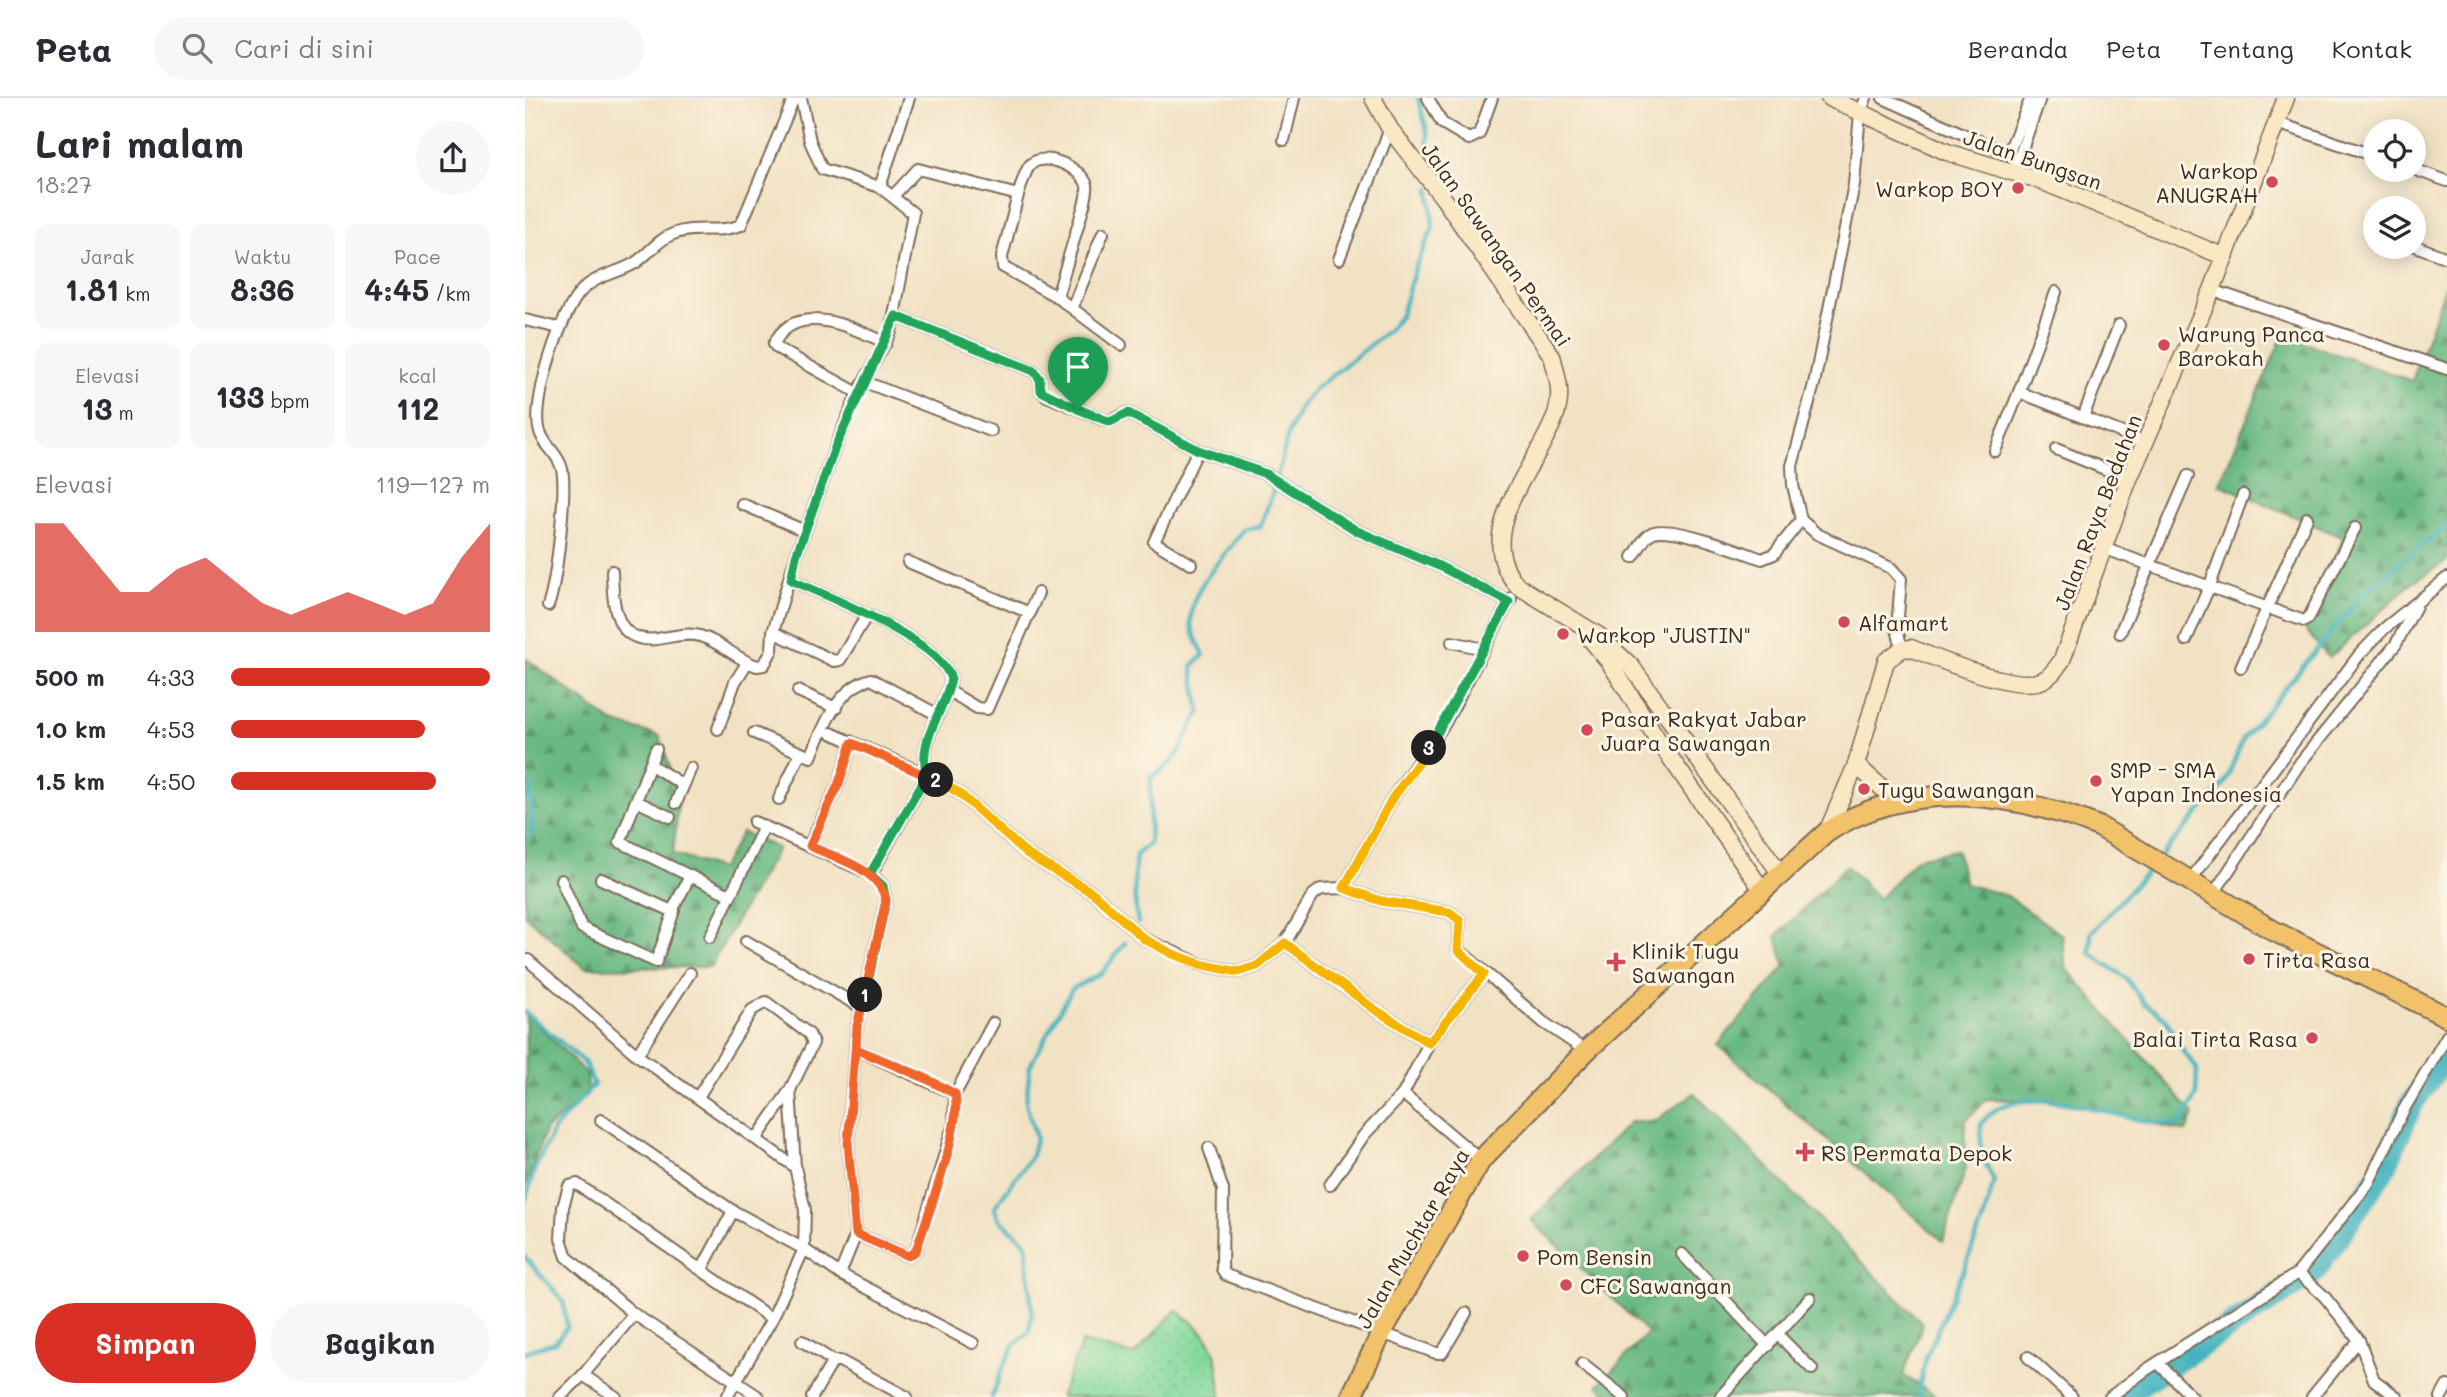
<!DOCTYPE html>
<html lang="id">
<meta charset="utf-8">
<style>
body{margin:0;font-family:Mali,sans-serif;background:#f7f7f7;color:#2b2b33;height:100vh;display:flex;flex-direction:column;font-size:26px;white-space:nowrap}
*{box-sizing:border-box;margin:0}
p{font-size:23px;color:#7c7c81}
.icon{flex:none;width:38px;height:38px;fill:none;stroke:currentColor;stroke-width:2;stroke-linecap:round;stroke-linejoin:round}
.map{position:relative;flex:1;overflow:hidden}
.side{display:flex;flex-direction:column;background:#fff;width:525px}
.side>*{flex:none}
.tools{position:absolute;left:1838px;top:21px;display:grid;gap:14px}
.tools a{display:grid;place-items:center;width:63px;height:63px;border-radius:50%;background:#fff;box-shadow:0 4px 18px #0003;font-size:35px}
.pin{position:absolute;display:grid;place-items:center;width:60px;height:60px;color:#fff;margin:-72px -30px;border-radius:50% 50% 50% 0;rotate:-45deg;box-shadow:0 0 7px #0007}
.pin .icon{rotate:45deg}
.km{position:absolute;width:35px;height:35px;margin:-18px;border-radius:50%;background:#222;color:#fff;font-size:19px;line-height:35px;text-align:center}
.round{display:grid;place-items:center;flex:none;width:74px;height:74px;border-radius:37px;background:#f7f7f7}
.head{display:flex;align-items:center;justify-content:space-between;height:119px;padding:0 35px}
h1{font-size:38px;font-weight:700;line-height:52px}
.stats{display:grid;grid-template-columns:repeat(3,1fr);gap:10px;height:119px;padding:7px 35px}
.stats div{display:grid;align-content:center;border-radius:14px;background:#f7f7f7;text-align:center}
.stats b{font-size:30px;font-weight:700}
.stats small{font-size:19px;font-weight:400}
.stats p{font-size:19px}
.chart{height:196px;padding:14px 35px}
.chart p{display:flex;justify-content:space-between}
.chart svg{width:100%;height:126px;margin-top:7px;fill:#d93025;opacity:.7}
.button{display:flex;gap:14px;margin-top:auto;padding:14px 35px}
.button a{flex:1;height:80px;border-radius:42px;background:#d93025;color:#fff;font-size:28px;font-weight:700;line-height:80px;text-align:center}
.button a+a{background:#f7f7f7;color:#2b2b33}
ul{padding:0 35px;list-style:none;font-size:23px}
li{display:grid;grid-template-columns:112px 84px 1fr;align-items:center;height:52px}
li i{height:18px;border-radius:9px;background:#d93025}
header{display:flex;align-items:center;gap:42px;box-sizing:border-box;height:98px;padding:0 35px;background:#fff;border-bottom:2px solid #e1e1e2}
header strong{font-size:33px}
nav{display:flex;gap:38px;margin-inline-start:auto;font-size:24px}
.search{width:490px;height:63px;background:#f7f7f7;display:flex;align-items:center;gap:18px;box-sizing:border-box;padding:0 24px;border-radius:38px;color:#7c7c81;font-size:26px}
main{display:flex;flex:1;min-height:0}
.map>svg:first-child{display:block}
.grass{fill:url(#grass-dots);stroke:#5f825e;stroke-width:2}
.forest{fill:url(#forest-firs);stroke:#527251;stroke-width:2}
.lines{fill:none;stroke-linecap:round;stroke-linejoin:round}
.stream{stroke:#45b4bf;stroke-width:4.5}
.river{stroke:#45b4bf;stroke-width:24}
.street-casing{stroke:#7b6a58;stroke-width:14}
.secondary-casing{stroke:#7b6a58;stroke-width:19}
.highway-casing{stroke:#7b6a58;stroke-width:23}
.street{stroke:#fff;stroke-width:10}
.secondary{stroke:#fae7c3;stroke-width:16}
.highway{stroke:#f2c26a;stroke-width:19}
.split-1-casing{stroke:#fff;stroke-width:14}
.split-2-casing{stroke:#fff;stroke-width:14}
.split-3-casing{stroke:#fff;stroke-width:14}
.split-4-casing{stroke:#fff;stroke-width:14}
.split-1{stroke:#22a559;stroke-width:9}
.split-2{stroke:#f0652b;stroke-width:9}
.split-3{stroke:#f5b400;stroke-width:9}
.split-4{stroke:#22a559;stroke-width:9}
.poi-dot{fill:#d1495b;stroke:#fcf5e5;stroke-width:2.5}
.labels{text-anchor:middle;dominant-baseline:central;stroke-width:6;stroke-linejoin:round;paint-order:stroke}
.street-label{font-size:21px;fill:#3b2a1e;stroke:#fcf5e5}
.poi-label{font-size:21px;fill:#3b2a1e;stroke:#fcf5e5;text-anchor:start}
</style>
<header>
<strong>Peta</strong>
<div class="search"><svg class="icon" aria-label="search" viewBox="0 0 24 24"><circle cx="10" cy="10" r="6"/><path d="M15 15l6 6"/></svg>Cari di sini</div>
<nav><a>Beranda</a><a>Peta</a><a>Tentang</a><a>Kontak</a></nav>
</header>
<main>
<section class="side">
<div class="head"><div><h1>Lari malam</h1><p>18:27</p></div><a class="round"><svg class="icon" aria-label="share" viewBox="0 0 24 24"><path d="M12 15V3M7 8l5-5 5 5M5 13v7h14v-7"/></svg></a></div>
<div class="stats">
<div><p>Jarak</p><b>1.81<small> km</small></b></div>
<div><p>Waktu</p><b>8:36</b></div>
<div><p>Pace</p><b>4:45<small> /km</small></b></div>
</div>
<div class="stats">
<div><p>Elevasi</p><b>13<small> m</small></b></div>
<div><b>133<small> bpm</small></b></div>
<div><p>kcal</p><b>112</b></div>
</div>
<div class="chart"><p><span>Elevasi</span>119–127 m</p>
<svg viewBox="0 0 160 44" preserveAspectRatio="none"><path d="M0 44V6L10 6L20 18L30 30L40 30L50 22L60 18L70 26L80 34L90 38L100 34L110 30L120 34L130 38L140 34L150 18L160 6V44z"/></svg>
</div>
<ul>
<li><b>500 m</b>4:33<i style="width:100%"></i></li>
<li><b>1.0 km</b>4:53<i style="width:75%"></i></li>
<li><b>1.5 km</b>4:50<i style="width:79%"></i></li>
</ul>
<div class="button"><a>Simpan</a><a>Bagikan</a></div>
</section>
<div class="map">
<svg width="1922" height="1299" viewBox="0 0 1922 1299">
<defs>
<pattern id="grass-dots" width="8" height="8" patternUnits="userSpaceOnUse" patternTransform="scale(1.75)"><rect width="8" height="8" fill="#83d99d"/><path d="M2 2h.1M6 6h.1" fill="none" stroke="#72ba87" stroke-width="1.8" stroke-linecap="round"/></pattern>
<pattern id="forest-firs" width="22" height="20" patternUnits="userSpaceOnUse" patternTransform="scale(1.75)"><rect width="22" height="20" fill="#6ab984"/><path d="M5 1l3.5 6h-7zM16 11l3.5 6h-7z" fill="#58976b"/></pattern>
</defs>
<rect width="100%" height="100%" fill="#fcf5e5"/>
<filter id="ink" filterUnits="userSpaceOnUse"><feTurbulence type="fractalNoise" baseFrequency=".0143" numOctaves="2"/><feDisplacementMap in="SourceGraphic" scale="14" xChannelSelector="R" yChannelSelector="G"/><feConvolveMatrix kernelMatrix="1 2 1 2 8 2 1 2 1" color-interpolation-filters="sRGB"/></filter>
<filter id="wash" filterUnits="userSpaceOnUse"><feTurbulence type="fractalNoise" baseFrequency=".00686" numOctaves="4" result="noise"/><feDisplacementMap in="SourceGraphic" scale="28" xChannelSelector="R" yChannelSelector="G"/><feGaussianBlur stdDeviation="1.57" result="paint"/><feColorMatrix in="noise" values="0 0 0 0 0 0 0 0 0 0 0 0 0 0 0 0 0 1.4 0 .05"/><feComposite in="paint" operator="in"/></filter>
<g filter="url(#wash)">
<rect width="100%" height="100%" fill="#f2e2c4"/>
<path class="grass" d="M651,1212C690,1239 693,1253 696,1299H535L557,1244L609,1257Z"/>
<g class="forest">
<path d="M1922,183V463L1888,484L1804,560L1778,529L1819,440L1694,386L1758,237L1887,283Z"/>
<path d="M0,560L87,624L135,638L154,699L148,756L196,771L217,734L253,750L185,869L60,870L0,817Z"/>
<path d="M1432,752L1440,786L1482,798L1537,837L1541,870L1669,1017L1661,1034L1536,1004L1462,1001L1440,1023L1441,1070L1418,1143L1193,947L1260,868L1251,838L1321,768L1354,801L1392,760Z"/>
<path d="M1,916L62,976L63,996L21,1031L0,1089Z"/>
<path d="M1169,995L1398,1226L1378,1277L1413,1299H1085L1073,1287L1123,1235L1006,1122L1106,1023H1130Z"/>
</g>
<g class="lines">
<g class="stream">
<path d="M893,0L902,33L904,75"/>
<path d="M0,686H4L8,732L0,736"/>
<path d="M1635,759L1700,685L1718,641L1841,492L1922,428"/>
<path d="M613,825C609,802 608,781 611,757L624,746L626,679C659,662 655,642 675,615L667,568L679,557C675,548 667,536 666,526C663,490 700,460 718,432L735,429L747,397L764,333L776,308L789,292L864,232L876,217L890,170L908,130L905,91"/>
<path d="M0,914L60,965L69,987L29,1031L10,1070L0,1103"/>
<path d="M0,1159L38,1203L42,1229L30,1244L0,1254"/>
<path d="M467,1299L477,1271L490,1246L504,1234L507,1214L501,1145L474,1121L469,1110L507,1057L511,1040L501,1005L505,968L547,891L577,875L600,845"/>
<path d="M1395,1299L1394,1291L1401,1259L1440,1169L1459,1119L1469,1083L1456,1056V1025C1462,1020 1470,1010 1477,1008C1537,988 1597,1028 1655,1026L1671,998L1672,971L1655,949L1640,920L1620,906L1601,880L1565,855L1566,835L1627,768"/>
</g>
<path class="river" d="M1595,1299L1788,1175L1861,1067L1886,1006L1922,956"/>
</g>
</g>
<g filter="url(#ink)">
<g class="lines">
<defs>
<g id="street">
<path d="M903,0L917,25L944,41L954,36L967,0"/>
<path d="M1341,0L1335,15L1329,86L1289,286L1267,368L1268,387L1276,422L1292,436L1366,470L1376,481L1372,531L1377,551"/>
<path d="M1358,0L1483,56L1506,0"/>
<path d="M1752,25L1850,58"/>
<path d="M759,42L769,0"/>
<path d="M1888,71L1922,83"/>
<path d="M1489,74L1515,0"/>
<path d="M355,89L384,0"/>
<path d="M493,97L477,159L478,169L532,199"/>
<path d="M368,98L393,71L493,97C497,87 499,73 506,66C521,53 556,70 562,87C563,92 561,98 560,104L532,199L596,247"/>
<path d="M1888,147L1922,160"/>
<path d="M814,161L865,31"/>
<path d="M1687,192L1922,271"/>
<path d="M1531,194L1494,294L1620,344"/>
<path d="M548,208L578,135"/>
<path d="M371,218L509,273L515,281L516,293L522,298L579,322L585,323L603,315L673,352L741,376L832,433L914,468L984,504"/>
<path d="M0,222L34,230"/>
<path d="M340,284L466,333"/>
<path d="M333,295L252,250L249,246C270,202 328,229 361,245"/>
<path d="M1558,319L1594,227"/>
<path d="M1531,351L1604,381"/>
<path d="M1470,353L1494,294"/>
<path d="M217,406L280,433"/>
<path d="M1578,450L1779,523L1783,521L1830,430"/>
<path d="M1108,459C1114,451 1120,436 1129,434C1150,428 1215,453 1237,461L1249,456L1276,422"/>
<path d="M383,464L505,515"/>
<path d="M666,466L629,444L673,352"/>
<path d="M87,473C88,506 89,546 132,541C146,539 162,534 175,538C196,544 211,561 232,568L239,567L247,552L248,534L271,458L311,347L333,295L366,234L388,115L355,89L297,71L285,43L276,0"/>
<path d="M266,482C303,499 416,543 426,581C420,613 391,644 402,677L346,776L358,788L361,803L332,928L323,1045L331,1136L315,1176"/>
<path d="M23,508C31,487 42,393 37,371C33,354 17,347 14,330C8,300 36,212 58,191C72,177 94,175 110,165C124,156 132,142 148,136C170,127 195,136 216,127L269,0"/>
<path d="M248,534L309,563L315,562L342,517"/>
<path d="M1595,535L1663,378"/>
<path d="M1661,542L1685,487L1718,397"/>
<path d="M927,544L959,551"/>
<path d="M1716,569L1782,420"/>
<path d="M273,593L311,610"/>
<path d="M424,593L452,610L462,611L513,495"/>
<path d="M193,631L210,584L222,565"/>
<path d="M229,635L286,659C298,630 312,590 346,581L413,617"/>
<path d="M306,635L402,677L434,695L503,757L568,795L619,841L675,866L713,874L732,868L760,845L788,797L796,791L819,790L856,803L924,814L935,822L933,851L1018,924L1061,953"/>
<path d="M131,651L95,744L165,778"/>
<path d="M126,667L158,687L151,705L166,670"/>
<path d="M254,701L275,656"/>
<path d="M111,703L145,719"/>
<path d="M229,724L346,776"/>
<path d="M284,748L314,685L327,645"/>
<path d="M76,781L147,813L165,778L205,797"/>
<path d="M36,782L57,830L131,864L149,813"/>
<path d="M1664,784L1834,557L1860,530L1922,480"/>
<path d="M819,790L867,701L920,625L986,500"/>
<path d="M1687,798L1775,665L1871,546L1891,508"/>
<path d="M185,839L239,729"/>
<path d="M221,843L337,910"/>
<path d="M760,845L849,911L904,945"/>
<path d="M0,863L3,862L112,957L270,1069L280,1112L279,1151L247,1221L202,1299"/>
<path d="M331,951L430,996"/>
<path d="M112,957L165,875"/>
<path d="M878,996L956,1062"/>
<path d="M173,999L227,912L241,904L284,936L288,945L265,992"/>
<path d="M76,1022L208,1113L279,1151L315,1176L448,1245"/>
<path d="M232,1040L265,992L270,1069"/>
<path d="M684,1050L698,1092L697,1171L701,1177L911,1255H917L941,1215"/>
<path d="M805,1087L839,1037L878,996L904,945L959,876"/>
<path d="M331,1136L383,1158L391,1153L429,1025L430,996L468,925"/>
<path d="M1157,1156L1243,1248"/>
<path d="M177,1171L208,1113"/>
<path d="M1773,1175L1799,1198L1834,1242L1849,1282L1872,1299"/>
<path d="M1253,1237L1287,1271"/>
<path d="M277,1243L308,1263H315L382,1299"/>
<path d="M1503,1259L1547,1299"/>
<path d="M1633,1265L1667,1299"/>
<path d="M1057,1266L1099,1299"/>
<path d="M35,1299L58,1277"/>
<path d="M91,1299L58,1277L109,1216"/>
<path d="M234,1299L109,1216L42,1159L36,1141L38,1109L44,1088L52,1086L247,1221"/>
<path d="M287,1299L308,1263"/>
<path d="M1195,1299L1285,1200"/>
<path d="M1585,1299L1621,1272L1773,1175L1843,1086L1878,1013L1922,938"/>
<path d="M1787,1299L1834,1242"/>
<path d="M1916,1299L1922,1288"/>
</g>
<g id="secondary">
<path d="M848,0L865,31L919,101L1027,258C1032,277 1038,296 1031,316C1014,368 943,434 993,488L1073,537L1106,568L1255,775"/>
<path d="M1304,0L1422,54L1516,83L1700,159"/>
<path d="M1063,538L1085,565L1133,642L1238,793"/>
<path d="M1331,667L1373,704"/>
<path d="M1302,734L1331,667L1361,563L1377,551L1386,550C1413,561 1492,595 1518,582C1527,578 1531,570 1537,562L1604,381L1687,192L1761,0"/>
</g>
<path id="highway" d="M826,1299L857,1234L956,1062L1061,953L1302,734C1385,680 1488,694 1575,729L1749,833L1922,919"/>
</defs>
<use href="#street" class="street-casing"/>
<use href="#secondary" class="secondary-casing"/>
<use href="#highway" class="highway-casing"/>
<use href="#street" class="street"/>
<use href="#secondary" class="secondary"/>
<use href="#highway" class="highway"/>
</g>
</g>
<g class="lines" filter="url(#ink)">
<defs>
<path id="split-1" d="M340,897L361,803L358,788L345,776L402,677C391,643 420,613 426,581C416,543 303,499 266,482L271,458L311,347L371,218L509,273L515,281L516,293L553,311"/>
<path id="split-2" d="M340,897L332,928L323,1045L331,1136L383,1158L391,1153C402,1118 437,1029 430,996L400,980L331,951L332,928L361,803C355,770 312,761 285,748L314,685L327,645L411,682"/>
<path id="split-3" d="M411,682L434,695L503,757L568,795L619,841L648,856L675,866L713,874L732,868L760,845L849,911L904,945L959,876L933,852L935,822L924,814L856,803L819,790L867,701L904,650"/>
<path id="split-4" d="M553,311L585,324L603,315L673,352L741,376L832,433L914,468L984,504L904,650"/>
</defs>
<use href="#split-1" class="split-1-casing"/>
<use href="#split-2" class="split-2-casing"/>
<use href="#split-3" class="split-3-casing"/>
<use href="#split-4" class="split-4-casing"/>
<use href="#split-1" class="split-1"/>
<use href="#split-2" class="split-2"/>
<use href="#split-3" class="split-3"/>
<use href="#split-4" class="split-4"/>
</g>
<g class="poi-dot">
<circle cx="1747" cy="84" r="7"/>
<circle cx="1493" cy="90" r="7"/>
<circle cx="1639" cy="247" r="7"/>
<circle cx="1319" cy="524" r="7"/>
<circle cx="1038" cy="536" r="7"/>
<circle cx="1062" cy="632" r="7"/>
<circle cx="1571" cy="683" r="7"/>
<circle cx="1339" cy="691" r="7"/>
<circle cx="1724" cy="861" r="7"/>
<path d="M1087.5 853.5h7v7h7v7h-7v7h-7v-7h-7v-7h7z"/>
<circle cx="1787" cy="940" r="7"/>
<path d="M1276.5 1043.5h7v7h7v7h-7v7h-7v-7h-7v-7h7z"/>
<circle cx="998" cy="1158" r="7"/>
<circle cx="1041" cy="1187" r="7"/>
</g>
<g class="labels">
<g class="street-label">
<text transform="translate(1508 61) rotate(19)">Jalan Bungsan</text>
<text transform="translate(972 146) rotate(55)">Jalan Sawangan Permai</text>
<text transform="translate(1572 414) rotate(-69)">Jalan Raya Bedahan</text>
<text transform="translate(887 1140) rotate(-60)">Jalan Muchtar Raya</text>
</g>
<g class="poi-label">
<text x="1733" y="72" text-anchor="end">Warkop<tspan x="1733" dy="24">ANUGRAH</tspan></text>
<text x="1479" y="90" text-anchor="end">Warkop BOY</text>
<text x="1653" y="235">Warung Panca<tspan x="1653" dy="24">Barokah</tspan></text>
<text x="1333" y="524">Alfamart</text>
<text x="1052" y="536">Warkop "JUSTIN"</text>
<text x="1076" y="620">Pasar Rakyat Jabar<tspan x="1076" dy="24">Juara Sawangan</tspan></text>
<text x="1585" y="671">SMP - SMA<tspan x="1585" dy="24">Yapan Indonesia</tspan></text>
<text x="1353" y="691">Tugu Sawangan</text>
<text x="1107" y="852">Klinik Tugu<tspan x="1107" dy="24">Sawangan</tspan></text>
<text x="1738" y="861">Tirta Rasa</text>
<text x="1773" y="940" text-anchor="end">Balai Tirta Rasa</text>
<text x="1296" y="1054">RS Permata Depok</text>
<text x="1012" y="1158">Pom Bensin</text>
<text x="1055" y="1187">CFC Sawangan</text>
</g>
</g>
</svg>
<div class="tools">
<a><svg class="icon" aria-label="locate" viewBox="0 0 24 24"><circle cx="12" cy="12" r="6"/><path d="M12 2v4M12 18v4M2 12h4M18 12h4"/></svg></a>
<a><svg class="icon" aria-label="layers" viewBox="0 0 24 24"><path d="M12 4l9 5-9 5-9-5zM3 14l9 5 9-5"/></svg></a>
</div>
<div class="pin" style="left:553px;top:311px;background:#1e9e55"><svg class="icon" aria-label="arrive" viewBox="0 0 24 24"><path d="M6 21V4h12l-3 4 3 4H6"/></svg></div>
<b class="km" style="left:340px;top:897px">1</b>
<b class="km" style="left:411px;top:682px">2</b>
<b class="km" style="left:904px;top:650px">3</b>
</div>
</main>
